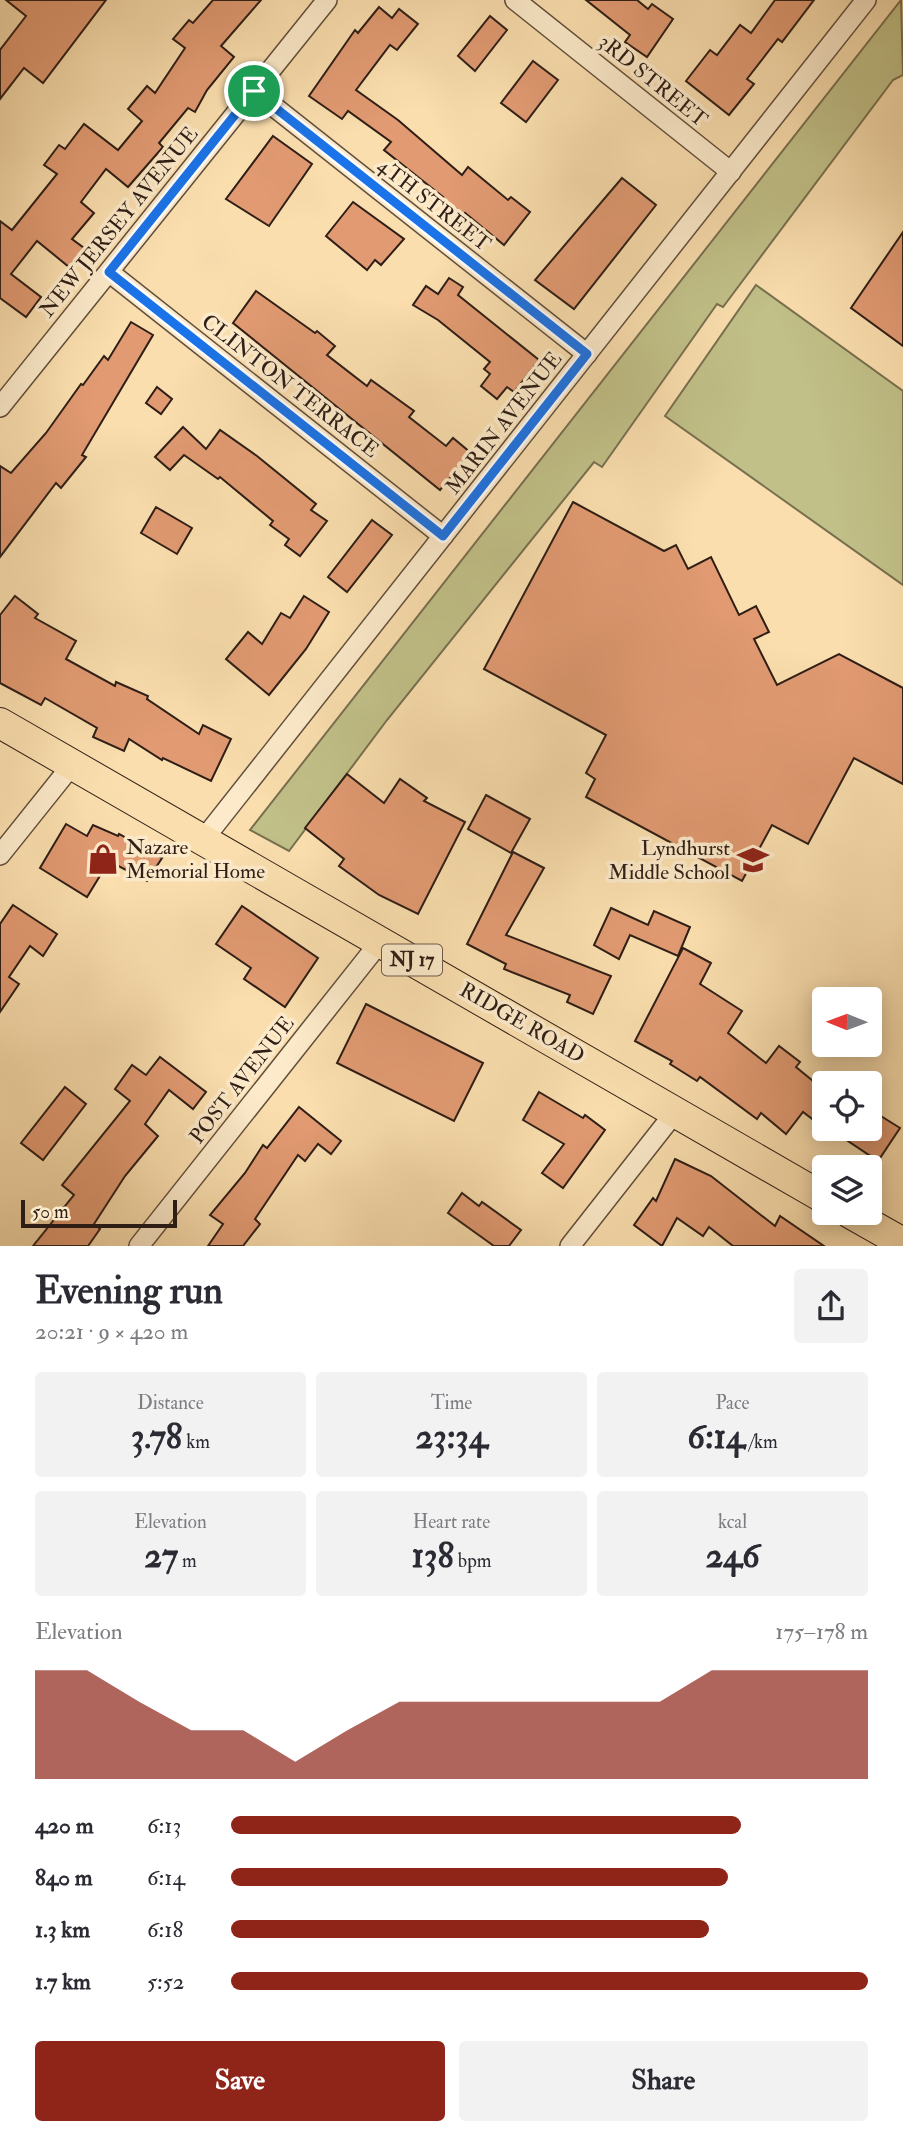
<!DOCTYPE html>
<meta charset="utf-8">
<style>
body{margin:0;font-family:"IM FELL Double Pica",serif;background:#f2f2f3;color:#2b2b33;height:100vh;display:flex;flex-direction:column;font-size:26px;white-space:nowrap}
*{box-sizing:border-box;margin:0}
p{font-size:23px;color:#7c7c81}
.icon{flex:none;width:38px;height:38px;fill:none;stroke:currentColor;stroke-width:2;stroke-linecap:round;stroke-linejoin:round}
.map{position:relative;height:1246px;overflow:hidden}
.panel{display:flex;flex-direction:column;background:#fff;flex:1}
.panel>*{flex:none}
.needle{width:46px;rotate:271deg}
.buttons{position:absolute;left:812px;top:987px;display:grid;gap:14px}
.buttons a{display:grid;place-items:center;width:70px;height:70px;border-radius:7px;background:#fff;box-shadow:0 4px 18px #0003;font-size:35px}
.scale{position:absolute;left:21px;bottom:18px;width:156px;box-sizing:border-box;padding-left:7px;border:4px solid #2e1e16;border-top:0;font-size:19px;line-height:24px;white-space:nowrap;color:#2e1e16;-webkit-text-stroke:5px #fceaca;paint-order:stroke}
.pin{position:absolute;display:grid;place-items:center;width:60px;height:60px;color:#fff;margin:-30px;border:4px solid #fff;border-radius:50%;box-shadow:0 2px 7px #0007}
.round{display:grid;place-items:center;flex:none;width:74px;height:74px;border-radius:7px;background:#f2f2f3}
.headline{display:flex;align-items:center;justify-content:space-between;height:119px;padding:0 35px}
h1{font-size:38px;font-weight:700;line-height:52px}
.metrics{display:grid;grid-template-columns:repeat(3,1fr);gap:10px;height:119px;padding:7px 35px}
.metrics div{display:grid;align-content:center;border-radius:7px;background:#f2f2f3;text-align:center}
.metrics b{font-size:35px;font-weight:700}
.metrics small{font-size:19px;font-weight:400}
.metrics p{font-size:19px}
.chart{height:196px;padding:14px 35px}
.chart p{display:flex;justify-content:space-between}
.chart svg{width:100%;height:126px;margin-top:7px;fill:#8f2418;opacity:.7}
.action{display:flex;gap:14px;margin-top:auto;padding:14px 35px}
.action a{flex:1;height:80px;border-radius:7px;background:#8f2418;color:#fff;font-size:28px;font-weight:700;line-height:80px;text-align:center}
.action a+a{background:#f2f2f3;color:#2b2b33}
ul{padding:0 35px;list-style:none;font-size:23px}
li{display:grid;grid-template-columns:112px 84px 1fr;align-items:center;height:52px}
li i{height:18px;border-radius:9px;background:#8f2418}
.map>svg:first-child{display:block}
.green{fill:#c1c088;stroke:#786f4f;stroke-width:2}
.building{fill:#e19a72;stroke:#2e1e16;stroke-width:2}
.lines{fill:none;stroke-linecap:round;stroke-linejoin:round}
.minor-casing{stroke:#614e3c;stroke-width:22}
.primary-casing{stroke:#2e1e16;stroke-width:32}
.minor{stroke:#fceaca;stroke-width:19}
.primary{stroke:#fadeae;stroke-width:30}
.route-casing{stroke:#fff;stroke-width:14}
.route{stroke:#1a73e8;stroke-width:9}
.labels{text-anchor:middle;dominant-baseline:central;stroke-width:7;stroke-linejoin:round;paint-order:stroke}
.shield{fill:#fceaca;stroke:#6c5b4c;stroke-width:2}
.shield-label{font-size:19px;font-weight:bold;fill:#2e1e16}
.street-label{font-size:21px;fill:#2e1e16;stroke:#fceaca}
.poi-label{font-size:21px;fill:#2e1e16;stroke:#fceaca;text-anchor:start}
</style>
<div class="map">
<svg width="903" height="1246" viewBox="0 0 903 1246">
<rect width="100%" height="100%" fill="#fadeae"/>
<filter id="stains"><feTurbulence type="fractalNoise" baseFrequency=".00286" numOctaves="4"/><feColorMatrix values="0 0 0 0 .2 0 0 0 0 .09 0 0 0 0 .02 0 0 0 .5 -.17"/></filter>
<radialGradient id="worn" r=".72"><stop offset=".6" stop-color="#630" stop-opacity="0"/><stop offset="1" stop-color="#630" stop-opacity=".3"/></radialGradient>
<g class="green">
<path d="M901,0L903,75L893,80L723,307L717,304L602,467L594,462L387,720L289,851L250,830Z"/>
<path d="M756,285L903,391V585L665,416Z"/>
</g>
<g class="building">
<path d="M6,0H106L43,83L24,68L0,99V50L26,16Z"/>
<path d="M213,0H261L221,46L234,57L207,90L195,112L188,108L159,143L163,147L128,187L106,169L81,202L94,213L72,239L84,248L69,267L37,241L11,274L41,297L26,317L0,298V221L12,230L57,174L44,165L59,145L65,149L84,124L118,150L142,121L128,109L147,86L155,93L185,48L173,39L189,20L193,23Z"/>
<path d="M586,0H637L648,9L652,4L673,19L647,57L625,42L630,35Z"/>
<path d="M775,0H814L782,42L778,39L747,79L754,84L729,115L686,81L710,50L717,55L740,25L751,33Z"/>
<path d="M379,7L392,18L399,9L418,24L397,50L390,45L356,90L398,120L462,175L468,167L508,200L511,197L530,212L504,245L465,213L460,219L440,201L443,197L384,150L391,142L348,111L342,119L309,96L355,30L358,33Z"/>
<path d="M490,16L507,30L475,71L458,56Z"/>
<path d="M533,61L558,80L526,122L501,103Z"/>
<path d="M273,136L312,164L269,226L226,199Z"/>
<path d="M622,178L656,205L574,309L535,280Z"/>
<path d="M353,202L404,239L381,265L375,260L367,270L326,236Z"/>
<path d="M903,232V346L851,308Z"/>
<path d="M449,278L463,287L458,295L539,360L514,392L507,387L497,399L481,386L490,374L484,369L490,362L438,320L413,305L426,286L438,294Z"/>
<path d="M256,291L315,333L317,331L335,346L327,355L367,386L371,380L414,411L409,417L446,446L453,438L471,453L440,490L233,323Z"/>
<path d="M131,322L153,335L82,455L86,457L61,488L56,483L0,557V466L11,473L46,433L81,384L83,385L104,356L108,360Z"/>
<path d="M157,387L172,399L161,414L146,403Z"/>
<path d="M183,427L206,449L220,430L257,456L316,504L311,510L327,521L300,556L285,545L289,539L270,525L273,521L220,477L218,479L184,455L170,470L155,457Z"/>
<path d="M573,502L664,551L676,545L688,569L711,557L739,615L756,606L769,632L754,639L777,685L839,654L903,688V784L854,758L808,844L772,825L742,881L586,797L595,779L586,773L606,735L484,669Z"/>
<path d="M156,507L192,528L177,554L141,533Z"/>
<path d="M372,520L392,535L347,592L328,577Z"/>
<path d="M15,596L38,614L35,618L76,641L66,659L115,686L116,682L148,696L147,699L199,734L203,725L231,739L211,781L163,758L162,760L129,739L124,751L93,737L97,728L45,698L41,705L0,683V615Z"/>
<path d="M304,596L329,612L306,649L269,695L226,659L248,632L262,644L281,613L290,618Z"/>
<path d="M347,774L384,803L400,779L427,798L424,801L465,822L418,914L379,895L339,866L344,859L305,828Z"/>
<path d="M486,795L530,819L511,853L468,829Z"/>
<path d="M66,824L87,836L93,825L118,836L119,834L162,858L147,881L109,861L87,897L40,868Z"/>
<path d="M513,852L544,868L506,935L611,976L593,1014L567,1002L570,995L504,969L506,964L467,944Z"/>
<path d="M13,905L57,934L43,956L30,946L9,977L19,984L0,1012V924Z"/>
<path d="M242,906L318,958L285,1007L244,979L251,968L216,944Z"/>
<path d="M611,908L648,925L654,911L690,927L678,956L630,935L619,959L594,945Z"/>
<path d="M683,948L711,963L700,984L742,1011L728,1033L766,1063L779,1046L800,1062L796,1067L824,1090V1128L803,1112L786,1134L761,1113L757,1119L700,1077L697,1081L670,1064L672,1061L635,1041Z"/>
<path d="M366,1004L483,1063L454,1121L337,1063Z"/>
<path d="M160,1057L206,1092L193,1109L169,1090L145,1124L158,1136L125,1176L94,1224L100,1229L88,1246H33L74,1195L62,1185L130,1101L115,1089L132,1065L146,1075Z"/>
<path d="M65,1087L86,1104L43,1160L21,1143Z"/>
<path d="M539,1092L583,1118L585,1115L605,1130L563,1188L542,1173L564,1144L523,1120Z"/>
<path d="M299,1107L341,1141L331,1154L318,1144L305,1161L298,1155L255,1219L260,1224L243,1246H208L223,1224L210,1215L245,1173L263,1145L267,1148Z"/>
<path d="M876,1113L900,1128L878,1161L830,1129H870Z"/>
<path d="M675,1159L711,1176L775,1226L780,1216L824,1246H733L709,1227L703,1236L677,1218L662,1246L634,1225L653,1198L656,1201Z"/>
<path d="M462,1193L479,1206L482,1202L521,1230L509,1246H494L448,1213Z"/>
</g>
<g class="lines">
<defs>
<g id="minor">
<path d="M515,0L731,172"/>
<path d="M254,91L587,354"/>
<path d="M109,272L443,536"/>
<path d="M0,407L327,0"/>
<path d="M203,840L866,0"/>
<path d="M0,855L72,765"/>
<path d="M139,1246L380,942"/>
<path d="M570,1246L676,1111"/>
</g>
<g id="primary">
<path d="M0,723L824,1198"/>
<path d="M850,1213L903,1243"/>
</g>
</defs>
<use href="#minor" class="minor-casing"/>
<use href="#primary" class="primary-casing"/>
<use href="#minor" class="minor"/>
<use href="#primary" class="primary"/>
</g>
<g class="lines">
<defs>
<path id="route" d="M254,91L587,354L443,536L109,272Z"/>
</defs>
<use href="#route" class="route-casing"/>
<use href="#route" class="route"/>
</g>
<defs>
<symbol id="shop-bare" viewBox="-9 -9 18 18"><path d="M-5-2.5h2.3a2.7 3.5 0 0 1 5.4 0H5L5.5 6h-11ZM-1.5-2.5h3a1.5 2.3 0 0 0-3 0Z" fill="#8f2418" stroke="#fceaca" stroke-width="2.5" paint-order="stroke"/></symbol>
<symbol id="school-bare" viewBox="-9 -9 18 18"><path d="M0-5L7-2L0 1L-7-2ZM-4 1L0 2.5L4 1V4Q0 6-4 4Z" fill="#8f2418" stroke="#fceaca" stroke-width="2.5" paint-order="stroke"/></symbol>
</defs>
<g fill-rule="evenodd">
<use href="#shop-bare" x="81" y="837" width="44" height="44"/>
<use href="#school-bare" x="731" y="838" width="44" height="44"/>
</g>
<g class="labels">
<rect class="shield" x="382" y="944.5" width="60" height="31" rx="5"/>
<g class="shield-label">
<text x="412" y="960">NJ 17</text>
</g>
<g class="street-label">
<text transform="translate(653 81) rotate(39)">3RD STREET</text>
<text transform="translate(434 205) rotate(38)">4TH STREET</text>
<text transform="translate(119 222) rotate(-51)">NEW JERSEY AVENUE</text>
<text transform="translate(290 386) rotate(38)">CLINTON TERRACE</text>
<text transform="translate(504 423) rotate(-52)">MARIN AVENUE</text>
<text transform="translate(522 1023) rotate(30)">RIDGE ROAD</text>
<text transform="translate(242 1080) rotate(-52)">POST AVENUE</text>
</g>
<g class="poi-label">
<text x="126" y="847">Nazare<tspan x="126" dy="24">Memorial Home</tspan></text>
<text x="730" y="848" text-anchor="end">Lyndhurst<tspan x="730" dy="24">Middle School</tspan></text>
</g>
</g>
<rect width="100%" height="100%" filter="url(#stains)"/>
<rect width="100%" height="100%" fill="url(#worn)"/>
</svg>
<div class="buttons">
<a><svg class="needle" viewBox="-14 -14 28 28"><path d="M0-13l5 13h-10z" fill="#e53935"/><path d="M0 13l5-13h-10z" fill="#7c7c81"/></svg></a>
<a><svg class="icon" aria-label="locate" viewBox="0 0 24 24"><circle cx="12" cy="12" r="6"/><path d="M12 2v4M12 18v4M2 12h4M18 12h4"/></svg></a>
<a><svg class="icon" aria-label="layers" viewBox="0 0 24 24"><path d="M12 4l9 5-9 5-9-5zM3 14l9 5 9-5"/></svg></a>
</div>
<div class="scale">50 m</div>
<div class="pin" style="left:254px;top:91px;background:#1e9e55"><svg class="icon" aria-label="arrive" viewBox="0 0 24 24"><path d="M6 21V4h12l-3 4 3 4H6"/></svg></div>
</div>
<section class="panel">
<div class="headline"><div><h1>Evening run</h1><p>20:21 · 9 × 420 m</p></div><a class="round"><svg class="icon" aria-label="share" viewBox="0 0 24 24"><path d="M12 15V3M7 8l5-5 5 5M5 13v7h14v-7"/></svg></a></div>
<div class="metrics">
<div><p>Distance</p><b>3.78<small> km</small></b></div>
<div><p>Time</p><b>23:34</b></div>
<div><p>Pace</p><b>6:14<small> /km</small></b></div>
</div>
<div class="metrics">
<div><p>Elevation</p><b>27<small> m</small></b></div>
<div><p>Heart rate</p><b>138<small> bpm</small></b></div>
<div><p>kcal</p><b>246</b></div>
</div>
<div class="chart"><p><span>Elevation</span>175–178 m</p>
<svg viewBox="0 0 160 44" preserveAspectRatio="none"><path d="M0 44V6L10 6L20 17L30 27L40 27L50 38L60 27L70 17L80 17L90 17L100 17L110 17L120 17L130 6L140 6L150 6L160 6V44z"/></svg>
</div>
<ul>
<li><b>420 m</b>6:13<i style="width:80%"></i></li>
<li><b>840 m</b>6:14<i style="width:78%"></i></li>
<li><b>1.3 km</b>6:18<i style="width:75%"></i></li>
<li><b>1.7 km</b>5:52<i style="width:100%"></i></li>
</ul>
<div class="action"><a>Save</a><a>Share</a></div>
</section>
